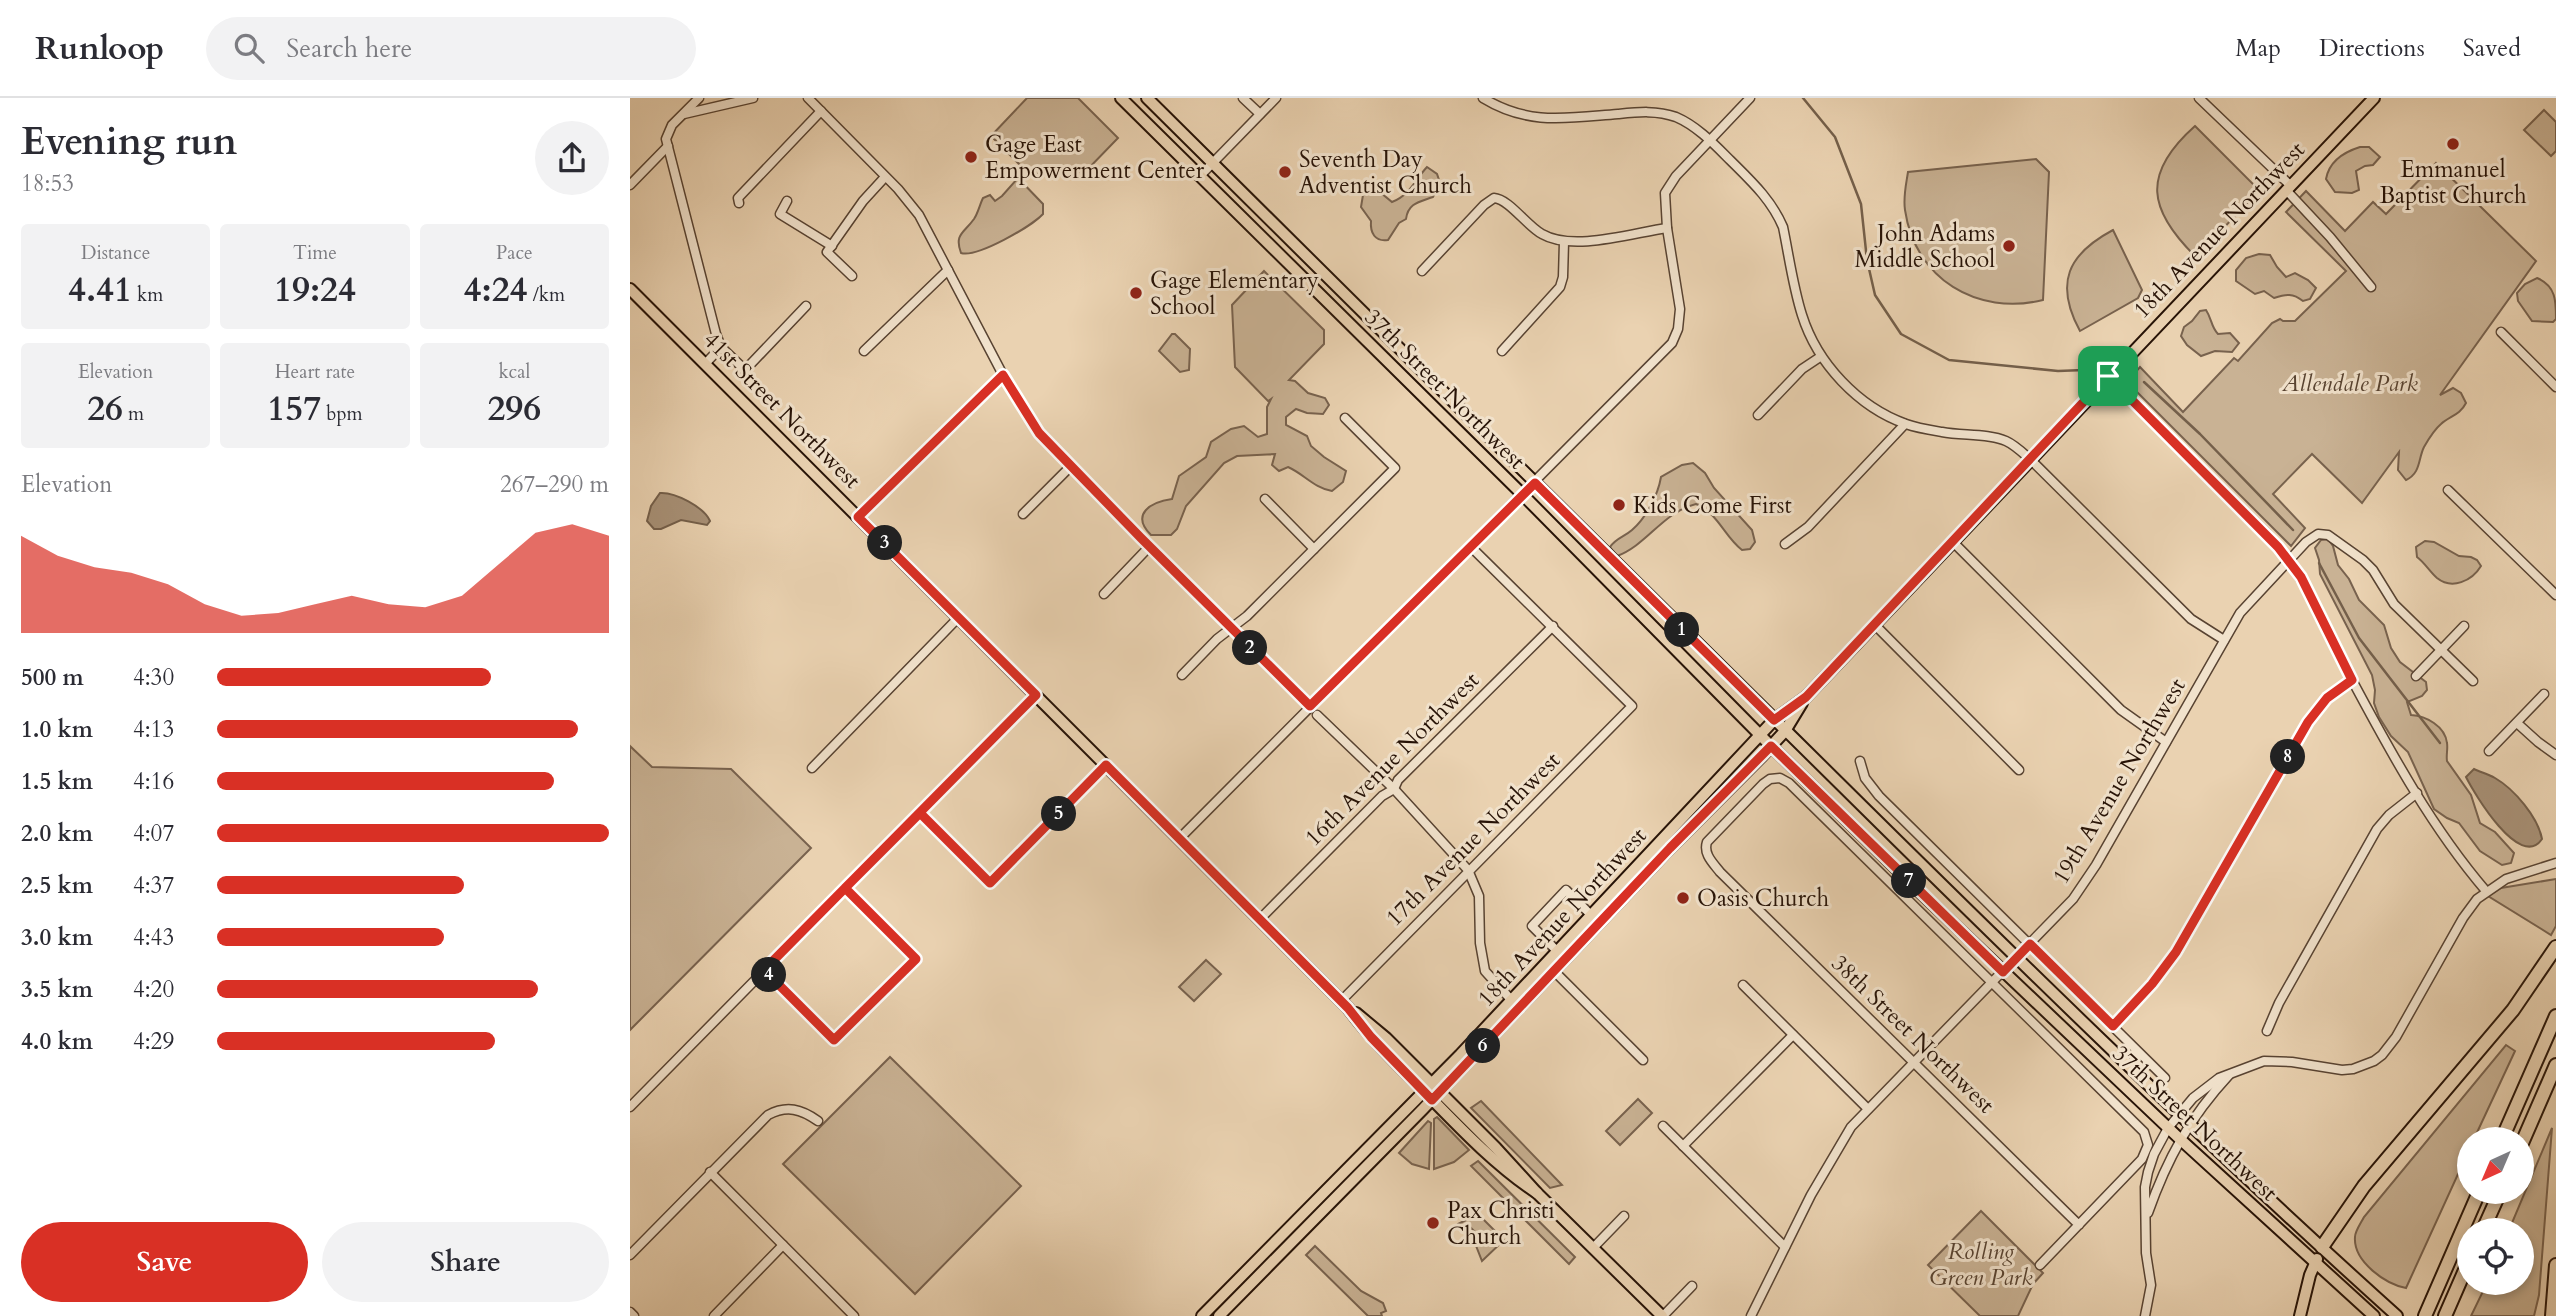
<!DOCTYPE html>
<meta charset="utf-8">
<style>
body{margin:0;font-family:Cardo,serif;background:#f2f2f3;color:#2b2b33;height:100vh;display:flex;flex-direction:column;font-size:26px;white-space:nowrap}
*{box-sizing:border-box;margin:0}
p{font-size:23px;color:#7c7c81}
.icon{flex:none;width:38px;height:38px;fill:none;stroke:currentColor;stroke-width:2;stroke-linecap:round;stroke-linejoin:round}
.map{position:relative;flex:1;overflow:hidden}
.sheet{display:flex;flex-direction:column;background:#fff;width:630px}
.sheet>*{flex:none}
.needle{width:46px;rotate:224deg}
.controls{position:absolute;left:1827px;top:1029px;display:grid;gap:14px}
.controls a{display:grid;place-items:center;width:77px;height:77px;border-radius:50%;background:#fff;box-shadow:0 4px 10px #0003;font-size:35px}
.pin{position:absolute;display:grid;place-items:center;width:60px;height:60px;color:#fff;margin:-30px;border-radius:14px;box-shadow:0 4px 10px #0006}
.km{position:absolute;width:35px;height:35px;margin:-18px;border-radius:50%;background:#222;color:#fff;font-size:19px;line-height:35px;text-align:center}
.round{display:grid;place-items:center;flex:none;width:74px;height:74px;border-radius:37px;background:#f2f2f3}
.overview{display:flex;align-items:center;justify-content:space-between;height:119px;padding:0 21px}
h1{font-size:38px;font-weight:700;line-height:52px}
.stats{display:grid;grid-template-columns:repeat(3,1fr);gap:10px;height:119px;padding:7px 21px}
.stats div{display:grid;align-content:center;border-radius:7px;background:#f2f2f3;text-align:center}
.stats b{font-size:35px;font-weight:700}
.stats small{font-size:19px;font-weight:400}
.stats p{font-size:19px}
.chart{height:196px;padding:14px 21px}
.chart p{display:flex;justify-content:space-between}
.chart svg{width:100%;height:126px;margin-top:7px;fill:#d93025;opacity:.7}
.primary-button{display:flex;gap:14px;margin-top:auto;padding:14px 21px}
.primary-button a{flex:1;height:80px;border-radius:42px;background:#d93025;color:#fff;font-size:28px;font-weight:700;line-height:80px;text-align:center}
.primary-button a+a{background:#f2f2f3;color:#2b2b33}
ul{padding:0 21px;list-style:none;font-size:23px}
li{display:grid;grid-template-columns:112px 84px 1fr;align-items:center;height:52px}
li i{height:18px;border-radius:9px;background:#d93025}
header{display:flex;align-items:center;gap:42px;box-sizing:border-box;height:98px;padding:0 35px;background:#fff;border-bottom:2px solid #e1e1e2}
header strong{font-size:33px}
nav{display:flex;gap:38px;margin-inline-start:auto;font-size:24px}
.search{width:490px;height:63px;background:#f2f2f3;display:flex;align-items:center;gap:18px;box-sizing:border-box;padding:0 24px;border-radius:38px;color:#7c7c81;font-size:26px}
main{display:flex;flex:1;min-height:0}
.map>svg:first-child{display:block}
.green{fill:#c9b294;stroke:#78624e;stroke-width:2}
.water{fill:#a89177;stroke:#745f4a;stroke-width:2}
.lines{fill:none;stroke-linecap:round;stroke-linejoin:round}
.stream{stroke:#745f4a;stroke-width:2.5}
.minor-casing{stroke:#584332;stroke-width:11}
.major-casing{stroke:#271307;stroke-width:14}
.highway-casing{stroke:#271307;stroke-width:16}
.minor{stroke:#f1e2cc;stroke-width:8}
.major{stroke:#ead2b1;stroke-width:10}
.highway{stroke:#ead2b1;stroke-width:12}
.route-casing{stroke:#fff;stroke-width:14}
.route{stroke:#d93025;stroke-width:9}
.poi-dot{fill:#8f2418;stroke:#f1e2cc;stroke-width:2.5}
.labels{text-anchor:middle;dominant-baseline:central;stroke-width:6;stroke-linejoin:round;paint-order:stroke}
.poi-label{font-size:23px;fill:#271307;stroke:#f1e2cc;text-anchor:start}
.street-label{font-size:23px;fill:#271307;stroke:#f1e2cc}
.park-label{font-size:23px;font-style:italic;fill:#584331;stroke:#f1e2cc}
</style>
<header>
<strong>Runloop</strong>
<div class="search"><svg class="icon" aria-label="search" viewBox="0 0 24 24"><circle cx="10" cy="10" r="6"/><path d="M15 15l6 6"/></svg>Search here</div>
<nav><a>Map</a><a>Directions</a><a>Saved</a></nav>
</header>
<main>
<section class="sheet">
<div class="overview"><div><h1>Evening run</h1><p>18:53</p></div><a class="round"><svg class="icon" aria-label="share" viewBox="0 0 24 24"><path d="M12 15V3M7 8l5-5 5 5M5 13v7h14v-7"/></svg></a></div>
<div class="stats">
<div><p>Distance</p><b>4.41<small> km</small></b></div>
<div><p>Time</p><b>19:24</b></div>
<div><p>Pace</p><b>4:24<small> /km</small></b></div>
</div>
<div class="stats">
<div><p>Elevation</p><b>26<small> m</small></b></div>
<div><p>Heart rate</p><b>157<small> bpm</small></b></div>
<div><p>kcal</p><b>296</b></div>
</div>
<div class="chart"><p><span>Elevation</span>267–290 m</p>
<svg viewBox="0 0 160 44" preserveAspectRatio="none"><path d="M0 44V10L10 17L20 21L30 23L40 27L50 34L60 38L70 37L80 34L90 31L100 34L110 35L120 31L130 20L140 9L150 6L160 10V44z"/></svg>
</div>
<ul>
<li><b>500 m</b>4:30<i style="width:70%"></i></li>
<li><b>1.0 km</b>4:13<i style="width:92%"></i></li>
<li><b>1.5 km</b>4:16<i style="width:86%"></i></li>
<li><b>2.0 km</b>4:07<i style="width:100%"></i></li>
<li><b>2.5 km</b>4:37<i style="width:63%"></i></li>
<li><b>3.0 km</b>4:43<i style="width:58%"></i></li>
<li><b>3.5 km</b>4:20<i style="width:82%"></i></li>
<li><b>4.0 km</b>4:29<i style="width:71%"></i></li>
</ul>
<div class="primary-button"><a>Save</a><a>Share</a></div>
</section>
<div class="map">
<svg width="1926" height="1218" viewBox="0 0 1926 1218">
<rect width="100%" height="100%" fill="#ead2b1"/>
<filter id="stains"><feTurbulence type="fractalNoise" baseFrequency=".00286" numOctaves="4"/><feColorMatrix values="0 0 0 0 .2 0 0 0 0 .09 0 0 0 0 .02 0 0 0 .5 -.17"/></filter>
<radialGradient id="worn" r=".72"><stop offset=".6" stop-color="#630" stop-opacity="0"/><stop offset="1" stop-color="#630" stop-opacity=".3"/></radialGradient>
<g class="green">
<path d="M397,0H448L488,40L456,73L400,77L361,38Z"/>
<path d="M1914,12L1926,24V53L1921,58L1894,32Z"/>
<path d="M1565,28L1625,88L1624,98L1566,159C1518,112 1511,76 1565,28Z"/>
<path d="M1730,49H1739L1750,59L1743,67L1735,68L1726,73L1729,92L1722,95L1705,94L1696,81C1699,64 1714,54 1730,49Z"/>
<path d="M1406,61L1419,74L1413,202C1347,218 1285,181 1275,112C1273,99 1276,87 1278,74Z"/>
<path d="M1806,65L1906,163L1810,297L1823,290L1831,295L1836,305C1830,317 1820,318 1811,326C1805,331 1798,342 1794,349C1788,361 1791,375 1776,382L1768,372L1769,354L1732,405L1682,356L1643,396L1675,430L1661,448L1497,284L1510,269L1553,314L1604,260L1608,263L1642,225L1650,221L1653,223H1665L1716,173L1656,114L1676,93L1715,133L1743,104L1756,116Z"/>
<path d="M797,69L807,76L810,85L803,99C789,104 778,105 776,121L769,125L758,142C745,144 740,135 741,123L731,109L733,97L743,92L751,95L762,104C780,97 784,83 797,69Z"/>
<path d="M388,80L413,106V116C402,128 347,160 331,155C324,136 334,135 344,121C348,115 350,106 353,100L360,97L365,103L372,98Z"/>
<path d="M1483,132L1512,192L1508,200L1450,233C1424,185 1438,156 1483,132Z"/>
<path d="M1629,156L1640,157L1647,169L1656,179L1665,175L1678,182L1686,190L1680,201L1673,203C1663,195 1656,196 1644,200L1634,193L1625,196L1606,183V172L1616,160Z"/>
<path d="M634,173L694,232V246L659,282L665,283L678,295L695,300L699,307L693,316L677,315L666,311L656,319V327L677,338L681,348L694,359L716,373L713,384L702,393C684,390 674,376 658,369L649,373L642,367L645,356L607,358L594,365L556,408L547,431L541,437H521C500,416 521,404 542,401L549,378L576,359L581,344L601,331L614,328L628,339L637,336V309L641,301L638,303L605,269L602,207Z"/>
<path d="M1907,180C1926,188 1926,203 1926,221L1923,224L1902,223L1888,203L1887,195L1895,186Z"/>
<path d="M1576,212C1582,221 1581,229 1588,236L1600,235L1609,245L1602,254L1585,253L1571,258L1557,247L1551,238L1554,229L1562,223L1570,213Z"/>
<path d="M542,236H545L560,251L559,272L550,274L529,253Z"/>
<path d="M1063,365L1075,375L1084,390L1122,432L1125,444L1120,451L1112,452C1094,438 1088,415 1066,406C1033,414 1017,447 987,458L980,449C986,440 994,439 1002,432C1016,420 1028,397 1031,379L1052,367Z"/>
<path d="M1698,441L1703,448L1708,467L1719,481L1729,502L1754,527L1761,550L1770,564L1796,584L1797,592L1792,598L1777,604L1781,617C1796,618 1815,628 1817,645C1818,651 1816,657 1817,663L1841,697L1850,725L1865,734L1884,755L1881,765L1872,767L1850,753L1829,725L1817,720L1804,711L1778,654L1761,638L1749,619L1744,605L1745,592L1742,577L1690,476L1689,462L1685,450L1691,442Z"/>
<path d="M1795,443L1804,444L1829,458L1841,459L1847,462L1851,468C1842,483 1822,492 1807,480C1800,474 1795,465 1787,459L1786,449Z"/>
<path d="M0,648L22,669L101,671L181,750L0,932Z"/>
<path d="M1926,781V828L1921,837L1858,798L1871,790Z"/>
<path d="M576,862L591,876L564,903L549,889Z"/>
<path d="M1876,947L1885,953L1844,1041H1839V1052L1776,1190C1756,1186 1723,1164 1725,1139C1725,1133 1731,1125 1734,1119Z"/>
<path d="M260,959L391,1088L285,1196L153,1066Z"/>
<path d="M1008,1001L1022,1015L990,1047L976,1033Z"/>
<path d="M851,1003L932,1087L920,1090L841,1010Z"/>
<path d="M807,1019L839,1052L824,1064L804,1071V1021Z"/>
<path d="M798,1023L801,1025L799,1071L782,1066L769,1055Z"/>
<path d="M1922,1030L1909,1197L1904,1218H1841L1857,1185H1892V1132H1879Z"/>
<path d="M848,1063L945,1159L939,1166L841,1068Z"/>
<path d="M1351,1113L1413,1175L1403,1186L1388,1218H1350L1298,1167Z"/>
<path d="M848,1116L874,1142L852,1163L843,1140L846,1135L839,1128L831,1132L828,1126Z"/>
<path d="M685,1148L731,1193L753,1205L756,1213L751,1215L752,1218H738L676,1157Z"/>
</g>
<g class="water">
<path d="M30,395C45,394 74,409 80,423L77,427L51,422L31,431H24L17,423L21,408Z"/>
<path d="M1844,671C1850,674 1858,676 1865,680C1884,691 1908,719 1912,741C1890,773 1844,695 1836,679Z"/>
</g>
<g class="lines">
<g class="stream">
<path d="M1173,0L1205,39L1231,106L1237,162L1245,197L1271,236L1319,262L1428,273L1454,272"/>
<path d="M1514,284L1570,336L1663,432"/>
<path d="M1689,465L1729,540L1810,645"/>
</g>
<defs>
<g id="minor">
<path d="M69,0L42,27L36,41L86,236L91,249L115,272L176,208"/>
<path d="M178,0L268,91L289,117L373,277L409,335L519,449L680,608"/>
<path d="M613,0L630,16"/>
<path d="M853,0C899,28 937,20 988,16C1008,14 1027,12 1046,19C1067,28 1084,46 1100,62C1121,83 1141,101 1153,129C1159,158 1163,189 1172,217C1187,265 1228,309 1276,326C1287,330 1300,332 1312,334C1332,338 1357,335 1376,343C1385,347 1393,355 1401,362L1561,521L1594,542"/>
<path d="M1569,0L1660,87"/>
<path d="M54,16L123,0"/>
<path d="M570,78L646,0"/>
<path d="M0,87L38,48"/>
<path d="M1656,92L1700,139L1741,189"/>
<path d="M157,103L150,116L202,148"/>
<path d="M109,105L108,100L191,13"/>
<path d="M792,173L854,107L864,100C879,101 897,128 912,136C943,154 1002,135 1037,130"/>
<path d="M222,178L197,154L233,103L255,79"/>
<path d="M1871,234L1926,289"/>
<path d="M234,253L318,172"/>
<path d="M872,253L930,189L933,179L934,144"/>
<path d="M75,266L91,249"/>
<path d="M1478,278L1637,436C1677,478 1696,532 1722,582C1761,655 1802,730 1856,793"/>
<path d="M1128,317L1172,271L1190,259"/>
<path d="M1818,392L1926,497"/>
<path d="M635,401L684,451"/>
<path d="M393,416L441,368"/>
<path d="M228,419L373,277"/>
<path d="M1323,444L1491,612L1536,644"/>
<path d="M1155,446L1178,429L1275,326"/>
<path d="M474,496L519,449"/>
<path d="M1244,526L1389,672"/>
<path d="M552,577L587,541L617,518L765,370L715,320"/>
<path d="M1786,578L1834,528"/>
<path d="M687,617L764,691L838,772L849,798L850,845L855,873L884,905"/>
<path d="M1887,625L1908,644L1926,657"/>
<path d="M1859,653L1914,596"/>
<path d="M1230,663L1235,680L1249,698L1535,980"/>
<path d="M182,670L329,519"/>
<path d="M290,715L360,785L476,667"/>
<path d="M549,741L1042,245L1048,231L1050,211L1037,130L1035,95L1046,78L1120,0"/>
<path d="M629,822L752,698L764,691L768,682L923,528"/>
<path d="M928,854L902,828L936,792L962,818"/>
<path d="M134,872L204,942L286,861L215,790"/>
<path d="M924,873L1013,962"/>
<path d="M1113,887L1238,1011"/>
<path d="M711,903L1002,608L841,449"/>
<path d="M1483,928L1522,886L1546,854L1678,624L1697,600L1722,582"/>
<path d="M1637,933L1649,905L1747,731L1759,717L1787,695"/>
<path d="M0,1009L406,597"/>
<path d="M1033,1028L1155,1149"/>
<path d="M1053,1048L1163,937"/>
<path d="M80,1074L224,1218"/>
<path d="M1518,1115C1537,1061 1560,1019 1599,977"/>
<path d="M963,1150L994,1118"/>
<path d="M0,1157L138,1017C157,1007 171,1011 188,1023"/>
<path d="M1410,1167L1512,1061L1518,1047L1514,1034L1159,685L1150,680L1140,681L1133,686L1077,744C1073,756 1083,765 1090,774L1449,1127"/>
<path d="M0,1214L4,1218"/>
<path d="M84,1218L153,1147"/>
<path d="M1033,1218L1062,1188"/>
<path d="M1121,1218L1181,1097L1221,1029L1443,801L1466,767L1610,515L1676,444L1688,436L1698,437L1733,462L1743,472L1764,506L1843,583"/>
<path d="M1515,1218L1521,1187L1516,1155L1515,1089L1518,1074L1524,1056L1538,1030L1563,1000L1589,980L1634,963L1662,964L1712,972L1723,971L1744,963L1752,957L1766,939L1833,820L1847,801L1876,781L1926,765"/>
</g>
<g id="major">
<path d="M491,0L893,397L1135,642L1290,794L1550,1041L1744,1218"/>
<path d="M517,0C748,228 977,458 1209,685C1392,866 1576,1046 1767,1218"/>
<path d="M0,191L718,910C741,941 768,967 795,994C830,1030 865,1067 907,1095"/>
<path d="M726,915L756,940L866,1050L907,1095L1032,1218"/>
<path d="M572,1218L830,957L1130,637L1144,622L1176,599L1744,0"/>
<path d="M589,1218L793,1011L1040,750L1132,658L1155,633L1172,605"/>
<path d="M1670,1218L1680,1177L1687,1161"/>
</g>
<g id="highway">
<path d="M1872,1041L1926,918"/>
<path d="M1892,1045L1926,967"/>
<path d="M1853,1132L1870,1094"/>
<path d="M1692,1149L1734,1088L1883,912L1926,849"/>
<path d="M1795,1218L1849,1094"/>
<path d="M1815,1218L1839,1163"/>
<path d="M1922,1218L1926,1167"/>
</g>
</defs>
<use href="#minor" class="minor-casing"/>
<use href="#major" class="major-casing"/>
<use href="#highway" class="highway-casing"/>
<use href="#minor" class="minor"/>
<use href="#major" class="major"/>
<use href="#highway" class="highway"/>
</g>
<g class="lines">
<defs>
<path id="route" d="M1478,278L1176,599L1144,622L905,385L680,608L511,440L409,335L373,277L228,419L406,597L134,872L204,942L286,861L215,790L290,715L360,785L476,667L718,910L741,939L802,1002L1040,750L1141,648L1373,874L1400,846L1483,928L1522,886L1546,854L1678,624L1697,600L1722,582L1671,479L1648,449L1478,278"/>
</defs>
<use href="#route" class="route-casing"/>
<use href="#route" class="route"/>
</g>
<g class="poi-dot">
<circle cx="1823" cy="46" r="7"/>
<circle cx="341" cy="59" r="7"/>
<circle cx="655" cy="74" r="7"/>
<circle cx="1379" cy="148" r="7"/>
<circle cx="506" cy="195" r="7"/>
<circle cx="989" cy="407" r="7"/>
<circle cx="1053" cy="800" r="7"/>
<circle cx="803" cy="1125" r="7"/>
</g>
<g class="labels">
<g class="poi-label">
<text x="355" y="46">Gage East<tspan x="355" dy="26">Empowerment Center</tspan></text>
<text x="669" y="61">Seventh Day<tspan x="669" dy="26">Adventist Church</tspan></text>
<text x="1823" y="71" text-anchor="middle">Emmanuel<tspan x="1823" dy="26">Baptist Church</tspan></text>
<text x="1365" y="135" text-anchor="end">John Adams<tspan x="1365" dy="26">Middle School</tspan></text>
<text x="520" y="182">Gage Elementary<tspan x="520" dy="26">School</tspan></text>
<text x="1003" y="407">Kids Come First</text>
<text x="1067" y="800">Oasis Church</text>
<text x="817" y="1112">Pax Christi<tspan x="817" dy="26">Church</tspan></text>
</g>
<g class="street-label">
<text transform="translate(1589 132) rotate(-46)">18th Avenue Northwest</text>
<text transform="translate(815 291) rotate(45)">37th Street Northwest</text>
<text transform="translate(152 312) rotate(45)">41st Street Northwest</text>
<text transform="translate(762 661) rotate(-45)">16th Avenue Northwest</text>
<text transform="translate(1489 683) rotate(-59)">19th Avenue Northwest</text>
<text transform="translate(843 741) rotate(-45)">17th Avenue Northwest</text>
<text transform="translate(932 819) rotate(-47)">18th Avenue Northwest</text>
<text transform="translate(1283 936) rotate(44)">38th Street Northwest</text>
<text transform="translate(1565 1025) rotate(43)">37th Street Northwest</text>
</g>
<g class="park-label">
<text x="1720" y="285">Allendale Park</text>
<text x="1351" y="1153">Rolling<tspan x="1351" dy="26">Green Park</tspan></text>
</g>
</g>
<rect width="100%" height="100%" filter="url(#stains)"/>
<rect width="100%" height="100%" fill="url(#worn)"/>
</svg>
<div class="controls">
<a><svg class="needle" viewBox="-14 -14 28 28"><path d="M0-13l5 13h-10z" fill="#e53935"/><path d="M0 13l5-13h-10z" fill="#7c7c81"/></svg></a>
<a><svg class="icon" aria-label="locate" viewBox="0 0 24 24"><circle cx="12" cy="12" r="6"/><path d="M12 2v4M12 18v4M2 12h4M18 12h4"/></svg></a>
</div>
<div class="pin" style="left:1478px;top:278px;background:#1e9e55"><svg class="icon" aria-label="arrive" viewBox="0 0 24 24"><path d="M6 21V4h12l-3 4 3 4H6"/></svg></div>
<b class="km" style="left:1052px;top:532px">1</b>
<b class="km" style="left:620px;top:550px">2</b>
<b class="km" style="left:255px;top:445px">3</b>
<b class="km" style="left:139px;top:877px">4</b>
<b class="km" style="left:429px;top:716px">5</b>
<b class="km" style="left:853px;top:948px">6</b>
<b class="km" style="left:1279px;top:783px">7</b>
<b class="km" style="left:1658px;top:659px">8</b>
</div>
</main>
